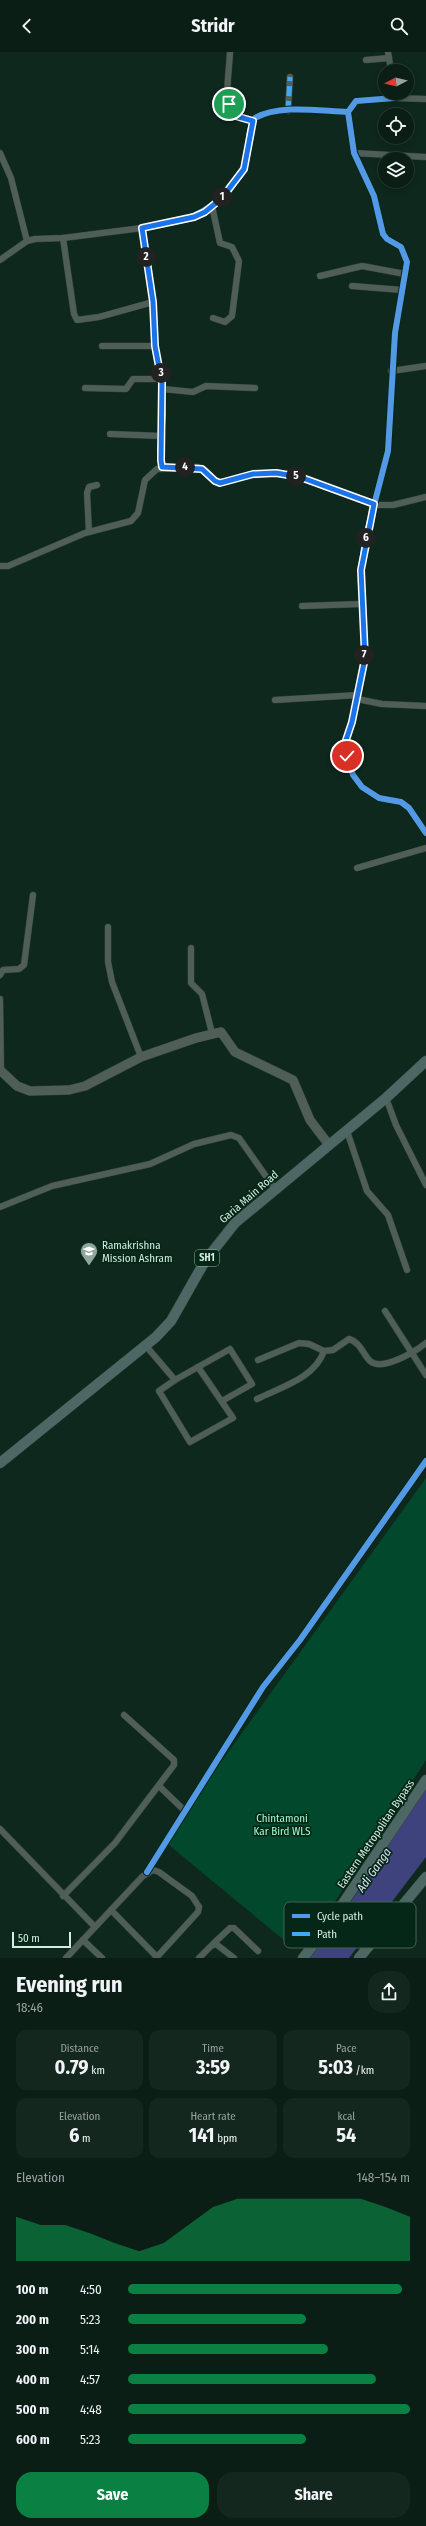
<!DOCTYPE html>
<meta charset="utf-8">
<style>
body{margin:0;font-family:"Fira Sans Condensed",sans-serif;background:#13271f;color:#f1f3f6;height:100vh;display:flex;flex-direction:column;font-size:15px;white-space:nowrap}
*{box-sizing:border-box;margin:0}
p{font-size:13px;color:#99a2a1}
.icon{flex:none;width:22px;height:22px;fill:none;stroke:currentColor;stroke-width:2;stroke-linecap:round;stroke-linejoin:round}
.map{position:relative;height:1906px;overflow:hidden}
.side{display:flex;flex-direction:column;background:#0a1e16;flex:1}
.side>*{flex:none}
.needle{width:26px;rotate:263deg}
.controls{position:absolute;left:378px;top:12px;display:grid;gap:8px}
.controls a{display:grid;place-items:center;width:36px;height:36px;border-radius:50%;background:#0a1e16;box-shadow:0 2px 6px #0003,0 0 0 1px #2a3c35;font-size:20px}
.scale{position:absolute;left:12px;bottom:10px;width:59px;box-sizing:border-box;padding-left:4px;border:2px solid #d5eddf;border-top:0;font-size:11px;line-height:14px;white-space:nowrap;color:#d5eddf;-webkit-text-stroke:3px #052717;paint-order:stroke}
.pin{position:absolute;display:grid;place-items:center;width:34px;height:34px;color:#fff;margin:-17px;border:2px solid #fff;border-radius:50%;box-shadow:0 1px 4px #0007}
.km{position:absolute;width:20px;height:20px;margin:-10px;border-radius:50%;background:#222;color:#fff;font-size:11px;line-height:20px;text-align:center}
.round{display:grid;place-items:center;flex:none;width:42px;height:42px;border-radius:16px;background:#13271f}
.head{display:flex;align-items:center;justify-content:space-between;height:68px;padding:0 16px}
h1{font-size:22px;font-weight:700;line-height:30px}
.figures{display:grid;grid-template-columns:repeat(3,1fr);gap:6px;height:68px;padding:4px 16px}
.figures div{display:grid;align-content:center;border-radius:10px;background:#13271f;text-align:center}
.figures b{font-size:20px;font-weight:700}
.figures small{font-size:11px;font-weight:400}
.figures p{font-size:11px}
.chart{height:112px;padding:8px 16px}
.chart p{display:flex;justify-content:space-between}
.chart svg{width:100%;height:72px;margin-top:4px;fill:#0b8043;opacity:.7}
.button{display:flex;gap:8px;margin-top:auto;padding:8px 16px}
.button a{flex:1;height:46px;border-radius:16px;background:#0b8043;color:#fff;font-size:16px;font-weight:700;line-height:46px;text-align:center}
.button a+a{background:#13271f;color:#f1f3f6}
ul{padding:0 16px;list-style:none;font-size:13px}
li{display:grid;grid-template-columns:64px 48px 1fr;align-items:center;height:30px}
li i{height:10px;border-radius:5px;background:#0b8043}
header{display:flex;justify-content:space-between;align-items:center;height:52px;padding:0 16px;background:#0a1e16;font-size:18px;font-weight:700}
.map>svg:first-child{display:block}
.green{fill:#02482d}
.water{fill:#3f437d}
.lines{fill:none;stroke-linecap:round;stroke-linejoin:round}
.street-casing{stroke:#2f4138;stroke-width:7}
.secondary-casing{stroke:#2f4138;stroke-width:10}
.primary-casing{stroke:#2f4138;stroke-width:11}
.street{stroke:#4f5f57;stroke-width:6}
.secondary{stroke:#4f5f57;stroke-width:9}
.primary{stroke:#4d6864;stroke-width:10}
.quiet{stroke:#3fa9f5;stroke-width:5;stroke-dasharray:10 5;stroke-linecap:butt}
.cycleway-casing{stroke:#052717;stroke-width:8}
.cycleway{stroke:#5399e6;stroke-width:6}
.route-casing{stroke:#fff;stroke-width:8}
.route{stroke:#1a73e8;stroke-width:5}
.labels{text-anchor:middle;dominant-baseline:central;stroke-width:3.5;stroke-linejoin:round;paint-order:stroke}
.shield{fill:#052717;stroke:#97b2a3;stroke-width:1}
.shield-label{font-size:10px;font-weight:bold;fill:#d5eddf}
.street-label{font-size:11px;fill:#d5eddf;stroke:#052717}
.poi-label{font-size:11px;fill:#d5eddf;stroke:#052717;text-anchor:start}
.park-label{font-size:11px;fill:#a1faca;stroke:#052717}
.water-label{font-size:12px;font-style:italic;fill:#e0e3f7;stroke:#052717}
.key{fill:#052717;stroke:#436253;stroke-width:1}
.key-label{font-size:11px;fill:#d5eddf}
</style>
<header><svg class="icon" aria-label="back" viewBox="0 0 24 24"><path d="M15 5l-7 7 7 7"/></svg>Stridr<svg class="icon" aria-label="search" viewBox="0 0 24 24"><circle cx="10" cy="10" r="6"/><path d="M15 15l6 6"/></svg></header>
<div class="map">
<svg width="426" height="1906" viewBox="0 0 426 1906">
<rect width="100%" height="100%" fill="#0e281d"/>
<path class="green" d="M426,1426V1708L334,1851L291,1894L164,1789Z"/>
<path class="water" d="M426,1735V1805L349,1906H309L335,1874Z"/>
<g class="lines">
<defs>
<g id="street">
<path d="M230,0C229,23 224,41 232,63L253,69"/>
<path d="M388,0L391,19"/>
<path d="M366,8L389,6"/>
<path d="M394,41L395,46L356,49L348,60L354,101L374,144L383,182L387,187L401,195L407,210L395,281L388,399L365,488L361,518L365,606L352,670L346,688L347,705L353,723L362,735L379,746L401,750L409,756L426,781"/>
<path d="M395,46L426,47"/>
<path d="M288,59L290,25"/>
<path d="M0,101L11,126L27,189"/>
<path d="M354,101L426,105"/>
<path d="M212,154L220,191L232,195L239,209L232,264L225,270L213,266"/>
<path d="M63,186L74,262L77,268L99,265L153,250"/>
<path d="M0,208L27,189L35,187L63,186L142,176"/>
<path d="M320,224L362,214L405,222"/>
<path d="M352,234L402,238"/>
<path d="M102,294H155"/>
<path d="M391,319L426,314"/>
<path d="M85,336L126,337L133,327H162"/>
<path d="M163,337L193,340L206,334L255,336"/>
<path d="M110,382L161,384"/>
<path d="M162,415L160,398L163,362L162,331L155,294L153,250L142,176C181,169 201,168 229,137C235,130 242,123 245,114C250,99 246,80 255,66C280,52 319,59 348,60"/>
<path d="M89,480L87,441L89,435L97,433"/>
<path d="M0,514H8L85,481L131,469L138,461L145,428L157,417L198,415L206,419L215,429L220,431L253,423L276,421L301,425L374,453H393L426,445"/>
<path d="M302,554L361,552"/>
<path d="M357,647L382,652L426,654"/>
<path d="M275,648L358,643"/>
<path d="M357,816L426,796"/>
<path d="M108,875V910L112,930L141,1005"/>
<path d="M191,896V931L202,942L212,981"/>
<path d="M0,923L3,918L19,917L24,913L33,843"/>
<path d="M0,947L1,1018"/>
<path d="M386,1046L396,1073L426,1133"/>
<path d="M347,1079L367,1139L388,1163L407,1218"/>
<path d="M0,1155L52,1134L150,1112L194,1092L231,1083L239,1086L275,1137"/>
<path d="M385,1259L426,1323"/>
<path d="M146,1294L175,1328L159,1339L190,1390L233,1366L198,1315L230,1297L252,1332L222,1349"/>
<path d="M258,1308L299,1291L309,1292L324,1299L333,1298L349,1287C360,1290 363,1302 370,1309C382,1320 416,1299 426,1291"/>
<path d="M175,1328L198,1315"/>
<path d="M257,1347C281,1335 315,1326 324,1299"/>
<path d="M159,1734L185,1759"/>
<path d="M0,1777L95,1875"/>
<path d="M147,1820L263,1635L300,1588L426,1409"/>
<path d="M63,1844L115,1791L174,1713V1708L124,1663"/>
<path d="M111,1858L157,1905"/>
<path d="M83,1888L102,1906"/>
<path d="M213,1892L230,1876H234L258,1899"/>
<path d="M66,1906L143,1824L153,1818L159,1820L192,1844L199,1855L198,1860L156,1906"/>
<path d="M199,1906L211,1894L216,1892L234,1906"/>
</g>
<path id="secondary" d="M0,1018L17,1034L30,1039L69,1038L85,1034L141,1005L196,986L221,980L235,1000L293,1028L310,1068L329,1093"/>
<g id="primary">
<path d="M0,1411L156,1285L171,1269L205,1209L235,1171L386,1046L426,1009"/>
<path d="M303,1906L325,1878L426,1728"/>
<path d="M359,1906L426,1825"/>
</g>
</defs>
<use href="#street" class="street-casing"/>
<use href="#secondary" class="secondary-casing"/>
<use href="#primary" class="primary-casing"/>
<use href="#street" class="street"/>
<use href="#secondary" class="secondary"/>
<use href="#primary" class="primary"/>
<path class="quiet" d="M288,59L290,25"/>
<defs>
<g id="cycleway">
<path d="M394,41L395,46L356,49L348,60L354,101L374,144L383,182L387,187L401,195L407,210L395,281L388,399L365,488L361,518L365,606L352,670L346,688L347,705L353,723L362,735L379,746L401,750L409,756L426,781"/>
<path d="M162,415L160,398L163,362L162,331L155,294L153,250L142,176C181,169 201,168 229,137C235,130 242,123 245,114C250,99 246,80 255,66C280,52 319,59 348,60"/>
<path d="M147,1820L263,1635L300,1588L426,1409"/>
</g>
</defs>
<use href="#cycleway" class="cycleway-casing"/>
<use href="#cycleway" class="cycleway"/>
</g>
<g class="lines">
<defs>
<path id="route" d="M229,52L232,63L253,69L244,117L222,146L205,160L194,165L142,176L153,250L155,294L162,331L161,408L162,415L202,417L215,429L220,431L253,422L276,421L300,425L374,452L361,518L365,606L352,670L346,688L347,704"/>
</defs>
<use href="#route" class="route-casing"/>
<use href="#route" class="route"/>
</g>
<defs>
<symbol id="school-pin" viewBox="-11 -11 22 30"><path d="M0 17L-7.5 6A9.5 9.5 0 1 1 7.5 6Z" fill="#8fa89b" stroke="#052717"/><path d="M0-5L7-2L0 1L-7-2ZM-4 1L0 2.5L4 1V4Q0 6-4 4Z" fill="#fff"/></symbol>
</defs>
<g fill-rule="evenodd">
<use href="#school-pin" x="79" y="1189" width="20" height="27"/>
</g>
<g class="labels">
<rect class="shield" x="195" y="1198" width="24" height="16" rx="3"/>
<g class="shield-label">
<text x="207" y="1206">SH1</text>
</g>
<g class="street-label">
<text transform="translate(249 1145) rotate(-41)">Garia Main Road</text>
<text transform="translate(376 1782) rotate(-56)">Eastern Metropolitan Bypass</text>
</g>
<g class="poi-label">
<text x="102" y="1193">Ramakrishna<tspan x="102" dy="13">Mission Ashram</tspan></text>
</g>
<g class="park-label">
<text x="282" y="1766">Chintamoni<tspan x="282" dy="13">Kar Bird WLS</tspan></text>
</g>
<g class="water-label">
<text transform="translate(374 1818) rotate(-55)">Adi Ganga</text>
</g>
</g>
<rect x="284" y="1850" width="132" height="46" rx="6" class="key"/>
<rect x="292" y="1862" width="18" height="4" fill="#5399e6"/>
<rect x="292" y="1880" width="18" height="4" fill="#3fa9f5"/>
<g class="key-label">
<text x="317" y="1868">Cycle path</text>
<text x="317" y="1886">Path</text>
</g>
</svg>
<div class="controls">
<a><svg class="needle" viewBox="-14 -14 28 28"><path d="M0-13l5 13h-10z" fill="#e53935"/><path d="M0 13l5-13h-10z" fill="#99a2a1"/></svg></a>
<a><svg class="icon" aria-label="locate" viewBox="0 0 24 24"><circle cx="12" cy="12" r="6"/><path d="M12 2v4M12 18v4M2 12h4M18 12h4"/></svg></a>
<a><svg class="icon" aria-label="layers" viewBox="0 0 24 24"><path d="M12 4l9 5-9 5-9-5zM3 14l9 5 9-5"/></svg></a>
</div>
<div class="scale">50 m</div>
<div class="pin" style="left:229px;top:52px;background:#1e9e55"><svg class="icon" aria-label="arrive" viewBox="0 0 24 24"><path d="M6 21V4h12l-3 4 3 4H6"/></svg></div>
<div class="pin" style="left:347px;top:704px;background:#d93025"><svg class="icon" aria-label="check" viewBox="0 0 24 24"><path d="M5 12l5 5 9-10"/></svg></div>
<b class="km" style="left:222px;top:145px">1</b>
<b class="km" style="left:146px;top:205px">2</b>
<b class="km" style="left:161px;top:321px">3</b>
<b class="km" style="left:185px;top:415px">4</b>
<b class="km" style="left:296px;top:424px">5</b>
<b class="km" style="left:366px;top:486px">6</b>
<b class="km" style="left:364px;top:603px">7</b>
</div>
<section class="side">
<div class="head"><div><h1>Evening run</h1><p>18:46</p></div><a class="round"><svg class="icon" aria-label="share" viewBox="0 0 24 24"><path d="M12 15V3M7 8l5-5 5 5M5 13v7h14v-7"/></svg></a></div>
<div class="figures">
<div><p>Distance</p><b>0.79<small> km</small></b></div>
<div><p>Time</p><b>3:59</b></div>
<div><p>Pace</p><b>5:03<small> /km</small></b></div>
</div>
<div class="figures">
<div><p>Elevation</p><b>6<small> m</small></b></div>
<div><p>Heart rate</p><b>141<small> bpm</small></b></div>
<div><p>kcal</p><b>54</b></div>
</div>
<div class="chart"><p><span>Elevation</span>148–154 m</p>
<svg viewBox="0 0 160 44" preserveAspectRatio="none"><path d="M0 44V17L10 22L20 22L30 27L40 33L50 38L60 33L70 22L80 11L90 6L100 6L110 6L120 6L130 6L140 6L150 11L160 17V44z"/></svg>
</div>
<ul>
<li><b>100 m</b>4:50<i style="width:97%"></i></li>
<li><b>200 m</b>5:23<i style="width:63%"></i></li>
<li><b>300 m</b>5:14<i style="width:71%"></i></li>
<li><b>400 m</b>4:57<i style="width:88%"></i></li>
<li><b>500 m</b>4:48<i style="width:100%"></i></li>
<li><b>600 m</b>5:23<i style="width:63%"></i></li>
</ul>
<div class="button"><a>Save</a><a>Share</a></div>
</section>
